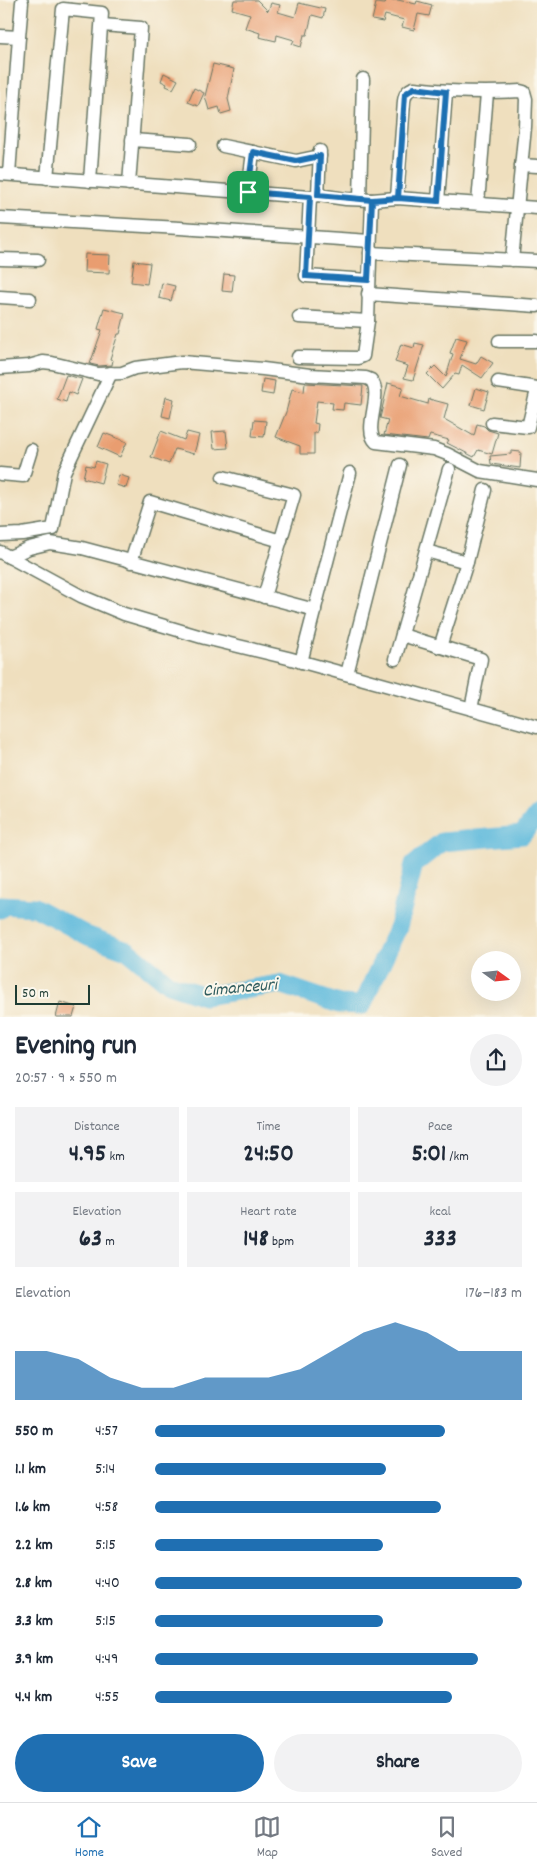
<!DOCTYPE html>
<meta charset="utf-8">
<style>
body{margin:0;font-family:Dekko,sans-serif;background:#f2f2f3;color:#1f2937;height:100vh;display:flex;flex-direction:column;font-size:19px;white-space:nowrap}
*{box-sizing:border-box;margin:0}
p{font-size:16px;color:#747a83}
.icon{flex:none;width:28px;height:28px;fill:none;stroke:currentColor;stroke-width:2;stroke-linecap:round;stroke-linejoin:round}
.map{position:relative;height:1017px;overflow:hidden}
.side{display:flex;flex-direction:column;background:#fff;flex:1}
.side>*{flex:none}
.needle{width:32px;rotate:105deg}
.buttons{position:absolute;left:471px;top:951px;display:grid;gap:10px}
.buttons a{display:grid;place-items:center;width:50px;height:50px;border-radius:50%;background:#fff;box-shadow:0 5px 20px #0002;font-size:25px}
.scale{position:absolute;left:15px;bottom:12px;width:75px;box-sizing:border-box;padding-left:5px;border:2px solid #1f3d34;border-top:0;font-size:14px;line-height:18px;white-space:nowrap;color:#1f3d34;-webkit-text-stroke:4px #fbf7ec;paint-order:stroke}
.pin{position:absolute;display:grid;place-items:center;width:42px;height:42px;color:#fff;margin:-21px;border-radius:10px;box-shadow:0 2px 8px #0006}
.round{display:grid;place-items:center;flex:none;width:52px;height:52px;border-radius:26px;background:#f2f2f3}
.summary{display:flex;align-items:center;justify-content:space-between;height:85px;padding:0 15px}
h1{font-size:28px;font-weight:700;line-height:38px}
.figures{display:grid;grid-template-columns:repeat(3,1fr);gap:8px;height:85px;padding:5px 15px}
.figures div{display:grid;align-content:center;border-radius:0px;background:#f2f2f3;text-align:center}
.figures b{font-size:25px;font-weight:700}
.figures small{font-size:14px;font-weight:400}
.figures p{font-size:14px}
.chart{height:140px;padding:10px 15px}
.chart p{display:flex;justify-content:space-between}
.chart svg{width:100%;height:90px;margin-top:5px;fill:#1f6fb2;opacity:.7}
.primary-button{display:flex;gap:10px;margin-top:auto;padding:10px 15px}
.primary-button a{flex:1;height:58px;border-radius:30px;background:#1f6fb2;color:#fff;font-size:20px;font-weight:700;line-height:58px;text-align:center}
.primary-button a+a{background:#f2f2f3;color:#1f2937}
ul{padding:0 15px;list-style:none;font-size:16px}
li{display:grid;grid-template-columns:80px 60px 1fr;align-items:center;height:38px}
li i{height:12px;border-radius:6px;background:#1f6fb2}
.tab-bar{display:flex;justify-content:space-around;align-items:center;height:70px;border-top:1px solid #e0e1e3;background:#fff;font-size:14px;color:#747a83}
.tab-bar a{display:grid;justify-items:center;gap:2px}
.tab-bar .selected{color:#1f6fb2}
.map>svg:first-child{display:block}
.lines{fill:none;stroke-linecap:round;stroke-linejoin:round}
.river{stroke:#5ebadc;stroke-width:19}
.building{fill:#e99d70}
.street-casing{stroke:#687664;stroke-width:15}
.street{stroke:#fff;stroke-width:12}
.route-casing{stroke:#fff;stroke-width:10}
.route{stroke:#1f6fb2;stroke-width:6}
.labels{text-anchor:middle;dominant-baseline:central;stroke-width:4;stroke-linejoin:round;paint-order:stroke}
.water-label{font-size:18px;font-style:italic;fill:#2f5c5e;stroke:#fbf7ec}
</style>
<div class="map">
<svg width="537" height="1017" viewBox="0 0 537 1017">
<rect width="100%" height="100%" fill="#fbf7ec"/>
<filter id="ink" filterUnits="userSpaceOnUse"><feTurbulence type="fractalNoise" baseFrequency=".02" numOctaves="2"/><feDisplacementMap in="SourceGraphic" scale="10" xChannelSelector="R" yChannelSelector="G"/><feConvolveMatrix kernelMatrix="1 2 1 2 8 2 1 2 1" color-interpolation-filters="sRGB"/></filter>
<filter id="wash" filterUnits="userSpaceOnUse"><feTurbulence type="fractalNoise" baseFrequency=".0096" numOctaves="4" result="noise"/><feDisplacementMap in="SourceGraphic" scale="20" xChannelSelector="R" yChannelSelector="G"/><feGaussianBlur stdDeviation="1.12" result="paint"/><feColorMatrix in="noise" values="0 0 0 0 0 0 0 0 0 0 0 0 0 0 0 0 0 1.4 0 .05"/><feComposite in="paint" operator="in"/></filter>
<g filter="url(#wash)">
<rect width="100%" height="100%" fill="#efdfbe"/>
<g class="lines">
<path class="river" d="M0,909L1,905L34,907L88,936L127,950L169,984L204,996L280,984L339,1004L362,1005L398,927L414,864L442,842L522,835L537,815"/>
</g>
<g id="blocks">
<g class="building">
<path d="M234,0H257L268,11L271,3L280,5L278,12L295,17L299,3L325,9L323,18L312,15L307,35H304L301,47L292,44L294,40L277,35L276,41L259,37L260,33L245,28L250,14L232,9Z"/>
<path d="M386,0H398L416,4L417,1L432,5L429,16L418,14L414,30L402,27L404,20L385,15L383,22L372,20L376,3L385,4Z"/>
<path d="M213,64L234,69L228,99L231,111L221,114L219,107L209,110L205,96Z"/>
<path d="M164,73L178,80L173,89L166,86L167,84L161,81Z"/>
<path d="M194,88L204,93L198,106L188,102Z"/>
<path d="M85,254L110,255L109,273L84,272Z"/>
<path d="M134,261L150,263L147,284L131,282Z"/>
<path d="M224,274L234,275L232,292L222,291Z"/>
<path d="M162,283L175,286L171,301L159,298Z"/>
<path d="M104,308L125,313L120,334H118L110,359L113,360L112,365L99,366L90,364L102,330L98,329Z"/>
<path d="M456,337L467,340L460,359L476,364L481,356L493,363L482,378L462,365L459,375L455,374L442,389L427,374L435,366L446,377L453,354L450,353Z"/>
<path d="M415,343L424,345L413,380L404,378L408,366L395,362L401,344L414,348Z"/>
<path d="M66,375L82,379L76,395L69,392L66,402L57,399Z"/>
<path d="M263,379L275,381L273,395L261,393Z"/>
<path d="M305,383L363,386L361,405L344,403L343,410L332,409L333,403L317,401L314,423L318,424L317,433H314V454H300V446L276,437L286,412L292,389L304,392Z"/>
<path d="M388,383L403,387L400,396L428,404L429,399L448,404L444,419L474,436L477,424L484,426L488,430L498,433L492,454L478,450L474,457L447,443L449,440L430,435L428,440L384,435L388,420L380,418Z"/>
<path d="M476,388L489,392L484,409L471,405Z"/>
<path d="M166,397L174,399L170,418L162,416Z"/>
<path d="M254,420L266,421L264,437L252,436Z"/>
<path d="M161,431L184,440L187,432L199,435L194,454L175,449L169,464L151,457Z"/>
<path d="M226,431L228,448L214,449L212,432Z"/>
<path d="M104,433L127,442L120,457L98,447Z"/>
<path d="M511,451L521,452L520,468L491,464L490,456L511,454Z"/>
<path d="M96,461L106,464L101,483L83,478L86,465L94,467Z"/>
<path d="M119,475L129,478L126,488L116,485Z"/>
<path d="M60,1002L76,1007L73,1017H56Z"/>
</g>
</g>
</g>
<g filter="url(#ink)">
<use href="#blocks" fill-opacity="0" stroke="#687664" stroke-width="1"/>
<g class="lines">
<defs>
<g id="street">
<path d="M102,25L141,28L129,184"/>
<path d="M0,36L19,37L9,174"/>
<path d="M19,37L22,2"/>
<path d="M132,140L190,144"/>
<path d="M223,146L296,161L320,156"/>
<path d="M521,165L537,166"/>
<path d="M0,174L310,197L318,195L346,199L372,200L397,198L537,208"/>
<path d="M47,178L63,9L102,13L90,181"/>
<path d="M248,192L253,152"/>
<path d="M318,195L320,151"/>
<path d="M310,197L306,276L369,280"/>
<path d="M397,198L404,101C405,94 407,90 414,88C450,92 484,93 520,91L524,92L526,99L525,127L512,260"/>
<path d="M360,199L363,79"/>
<path d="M438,201L446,92"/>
<path d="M478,203L487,93"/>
<path d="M0,218L180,228L370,241"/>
<path d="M370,253L537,261"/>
<path d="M0,259L38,260"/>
<path d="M368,294L537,306"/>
<path d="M0,297L30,299"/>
<path d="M299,317L368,321"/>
<path d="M499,341H537"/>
<path d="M298,357L358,358L363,356L368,321L372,200"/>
<path d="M0,368L29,366L43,362L52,363L98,374L122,373L135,368L182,362L263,369L310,375L366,378L371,380C384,394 362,429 376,442L434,449L447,454L480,471L537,480"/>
<path d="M498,382L537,388"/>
<path d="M492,423L528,427L537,390"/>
<path d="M0,474L23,476L31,450"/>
<path d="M223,477L294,495L264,597"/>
<path d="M0,535L22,534L53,529L64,472L111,373"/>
<path d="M426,551L467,562"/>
<path d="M0,552L81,596L124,614L205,638L288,658L537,727"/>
<path d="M9,557L29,548L50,543L82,548L315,610"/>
<path d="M131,562L150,502L281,541"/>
<path d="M402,635L481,659L471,709"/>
<path d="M440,647L467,562L485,490"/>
<path d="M395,659L449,469"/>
<path d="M301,662L350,473"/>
<path d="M347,674L400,465"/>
</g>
</defs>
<use href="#street" class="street-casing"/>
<use href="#street" class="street"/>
</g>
</g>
<g class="lines" filter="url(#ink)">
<defs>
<path id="route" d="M248,192L310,197L306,276L368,280L372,200L398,198L438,201L446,92L414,88L405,94L398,198L372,200L318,195L320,156L296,161L253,152L248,192"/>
</defs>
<use href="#route" class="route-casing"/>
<use href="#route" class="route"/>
</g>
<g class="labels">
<g class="water-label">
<text transform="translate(240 989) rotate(-5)">Cimanceuri</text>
</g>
</g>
</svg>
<div class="buttons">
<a><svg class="needle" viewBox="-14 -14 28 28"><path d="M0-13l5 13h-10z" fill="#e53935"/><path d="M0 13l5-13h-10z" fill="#747a83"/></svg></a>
</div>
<div class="scale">50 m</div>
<div class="pin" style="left:248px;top:192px;background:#1e9e55"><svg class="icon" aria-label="arrive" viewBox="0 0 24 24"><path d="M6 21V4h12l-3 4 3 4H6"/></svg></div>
</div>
<section class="side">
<div class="summary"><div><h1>Evening run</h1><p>20:57 · 9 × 550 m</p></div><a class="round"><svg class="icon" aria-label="share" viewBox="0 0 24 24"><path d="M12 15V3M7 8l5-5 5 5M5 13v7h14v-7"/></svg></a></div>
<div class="figures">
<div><p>Distance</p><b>4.95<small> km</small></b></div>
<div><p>Time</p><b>24:50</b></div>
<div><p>Pace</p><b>5:01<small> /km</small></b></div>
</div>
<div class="figures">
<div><p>Elevation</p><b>63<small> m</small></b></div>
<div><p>Heart rate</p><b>148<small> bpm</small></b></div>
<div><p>kcal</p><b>333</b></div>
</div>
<div class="chart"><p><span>Elevation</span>176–183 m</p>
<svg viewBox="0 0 160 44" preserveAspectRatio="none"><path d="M0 44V20L10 20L20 24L30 33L40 38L50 38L60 33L70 33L80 33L90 29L100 20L110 11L120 6L130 11L140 20L150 20L160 20V44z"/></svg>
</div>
<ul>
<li><b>550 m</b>4:57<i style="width:79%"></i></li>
<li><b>1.1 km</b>5:14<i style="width:63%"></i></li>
<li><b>1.6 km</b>4:58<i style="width:78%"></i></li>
<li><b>2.2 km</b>5:15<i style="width:62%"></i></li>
<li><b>2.8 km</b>4:40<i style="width:100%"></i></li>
<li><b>3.3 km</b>5:15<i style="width:62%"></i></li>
<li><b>3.9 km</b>4:49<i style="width:88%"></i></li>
<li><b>4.4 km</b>4:55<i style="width:81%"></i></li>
</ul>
<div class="primary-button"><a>Save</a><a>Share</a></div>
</section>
<nav class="tab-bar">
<a class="selected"><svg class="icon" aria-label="home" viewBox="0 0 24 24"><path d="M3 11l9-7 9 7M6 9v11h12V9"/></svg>Home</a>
<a><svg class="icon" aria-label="map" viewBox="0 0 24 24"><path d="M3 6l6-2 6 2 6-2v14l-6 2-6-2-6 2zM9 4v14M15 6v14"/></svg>Map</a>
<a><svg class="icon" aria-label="saved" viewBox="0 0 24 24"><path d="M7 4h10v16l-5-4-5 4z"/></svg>Saved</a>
</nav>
